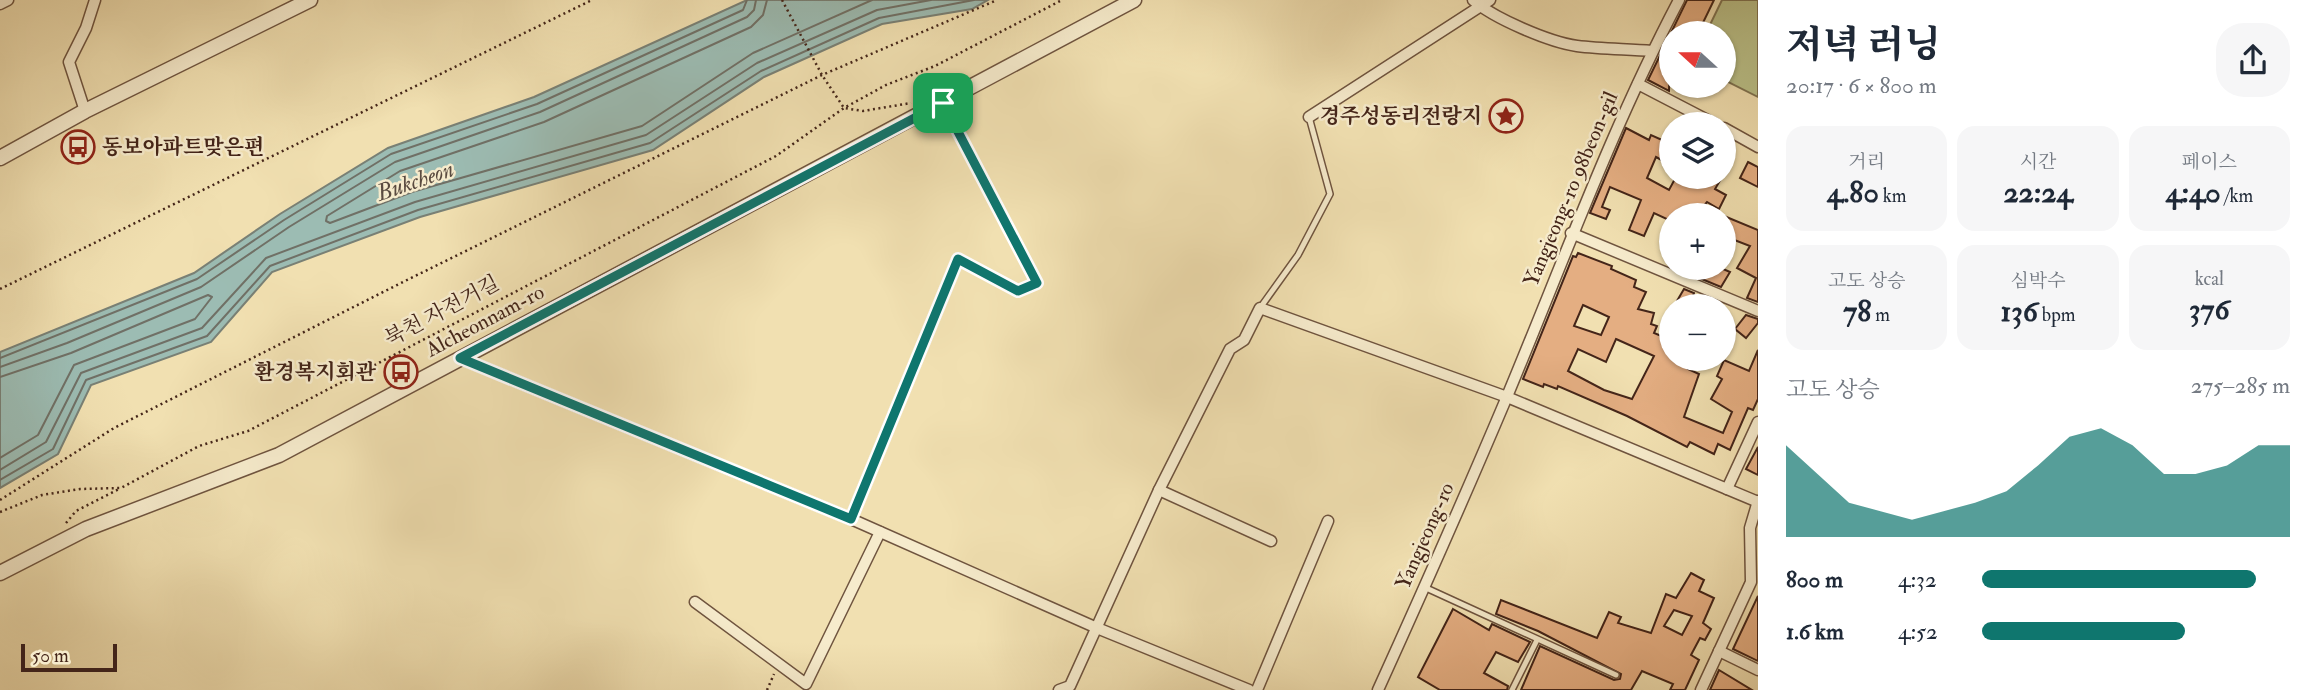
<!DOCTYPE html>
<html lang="ko">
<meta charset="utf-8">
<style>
body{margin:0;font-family:"IM FELL Double Pica","Noto Serif KR",serif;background:#f6f6f7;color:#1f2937;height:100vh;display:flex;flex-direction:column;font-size:26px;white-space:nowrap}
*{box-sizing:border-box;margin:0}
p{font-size:23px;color:#747a83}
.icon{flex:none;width:38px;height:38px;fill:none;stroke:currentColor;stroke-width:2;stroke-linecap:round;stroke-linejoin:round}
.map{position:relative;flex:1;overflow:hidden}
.details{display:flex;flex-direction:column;background:#fff;width:560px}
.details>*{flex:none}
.needle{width:46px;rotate:291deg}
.buttons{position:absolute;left:1659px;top:21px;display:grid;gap:14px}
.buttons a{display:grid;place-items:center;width:77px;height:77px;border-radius:50%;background:#fff;box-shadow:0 2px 5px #0004;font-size:35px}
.scale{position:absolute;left:21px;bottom:18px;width:96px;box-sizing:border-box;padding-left:7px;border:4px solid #442519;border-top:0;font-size:19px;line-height:24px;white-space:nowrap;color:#442519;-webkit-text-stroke:5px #f6ebcc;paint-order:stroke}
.pin{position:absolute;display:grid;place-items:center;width:60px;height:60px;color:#fff;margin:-30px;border-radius:14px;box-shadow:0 4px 10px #0006}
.round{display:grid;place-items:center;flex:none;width:74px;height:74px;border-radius:28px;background:#f6f6f7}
.overview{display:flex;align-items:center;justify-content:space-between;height:119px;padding:0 28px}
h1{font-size:38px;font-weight:800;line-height:52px}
.metrics{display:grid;grid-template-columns:repeat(3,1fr);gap:10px;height:119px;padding:7px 28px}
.metrics div{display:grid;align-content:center;border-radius:18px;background:#f6f6f7;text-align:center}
.metrics b{font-size:30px;font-weight:800}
.metrics small{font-size:19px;font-weight:400}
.metrics p{font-size:19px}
.chart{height:196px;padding:14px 28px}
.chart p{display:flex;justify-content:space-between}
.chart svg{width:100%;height:126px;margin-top:7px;fill:#0f766e;opacity:.7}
ul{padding:0 28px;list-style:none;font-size:23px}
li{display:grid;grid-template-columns:112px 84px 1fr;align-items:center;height:52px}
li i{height:18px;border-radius:9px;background:#0f766e}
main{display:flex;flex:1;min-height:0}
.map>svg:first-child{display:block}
.green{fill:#bbc28a;stroke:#807452;stroke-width:2}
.water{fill:#9cbcb3;stroke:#798075;stroke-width:2}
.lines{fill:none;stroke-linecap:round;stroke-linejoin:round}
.shore{stroke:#707066;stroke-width:2}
.building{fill:#e4ae82;stroke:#442519;stroke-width:2;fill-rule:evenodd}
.service-casing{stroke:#6f543f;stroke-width:8}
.minor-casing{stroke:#6f543f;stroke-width:13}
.tertiary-casing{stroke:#6f543f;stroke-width:17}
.path{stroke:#442519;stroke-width:2.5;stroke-dasharray:2 3.5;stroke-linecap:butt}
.service{stroke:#f6ebcc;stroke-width:5}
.minor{stroke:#f6ebcc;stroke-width:10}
.tertiary{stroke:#f6ebcc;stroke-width:14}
.route-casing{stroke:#fff;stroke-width:14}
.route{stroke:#0f766e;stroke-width:9}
.labels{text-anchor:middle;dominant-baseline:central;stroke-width:5;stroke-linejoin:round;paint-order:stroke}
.poi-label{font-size:21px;font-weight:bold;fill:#442519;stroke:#f6ebcc;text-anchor:end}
.street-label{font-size:21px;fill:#442519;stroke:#f6ebcc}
.water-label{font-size:23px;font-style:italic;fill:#5a4b40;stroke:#f6ebcc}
</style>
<main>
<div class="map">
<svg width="1758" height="690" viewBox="0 0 1758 690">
<rect width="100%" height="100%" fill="#f1e0b1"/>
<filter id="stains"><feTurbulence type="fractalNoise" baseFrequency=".00286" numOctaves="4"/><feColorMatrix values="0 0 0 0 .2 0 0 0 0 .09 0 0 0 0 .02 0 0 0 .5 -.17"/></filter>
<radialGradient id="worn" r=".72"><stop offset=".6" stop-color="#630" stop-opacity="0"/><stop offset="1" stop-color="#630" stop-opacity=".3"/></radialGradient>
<path class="green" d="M1722,0H1758V97L1724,80V33H1706Z"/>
<path class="water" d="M747,0H988L972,9L882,24L764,77L653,150L420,217L272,272L211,342L91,385L58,454L0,488V352L194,273L280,214L388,148L534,97Z"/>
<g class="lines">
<g class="shore">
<path d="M767,0L763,15L751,27L544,122L400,171L327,216L326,221L330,223L412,192L642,126L753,53L872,0"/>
<path d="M0,358L197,279L284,220L391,154L537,104L743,10L747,0"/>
<path d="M0,367L67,343L201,287L289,227L395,162L540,112L747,17L754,10L756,0"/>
<path d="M0,377L71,353L208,295L212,297L195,319L74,365L38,435L0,458"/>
<path d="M0,470L46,442L81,373L202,328L266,258L415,202L646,135L757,63L877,10L931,0"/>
<path d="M0,480L53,449L86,380L207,336L270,266L418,210L650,143L761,71L879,18L974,0"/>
</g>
</g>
<g class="building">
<path d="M1687,0H1714L1698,33H1671L1669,91L1648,80Z"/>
<path d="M1626,128L1649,140L1651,135L1671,144V165L1656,157L1647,178L1669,190L1676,177H1687L1706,184L1709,177H1722L1715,189L1726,195L1719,209L1707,202L1696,215H1671V221L1654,213L1644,236L1629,230L1641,200L1610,187L1602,207L1610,210L1606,219L1590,213Z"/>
<path d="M1748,162L1758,167V187L1740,178Z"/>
<path d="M1724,216L1758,230V302L1747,298L1756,278L1737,268L1750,246L1724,236Z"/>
<path d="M1578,253L1612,266L1611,269L1636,280L1634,287L1646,292L1638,309L1654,313L1651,324L1657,326L1654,333L1671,340V359H1692L1688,369L1699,374L1684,417L1723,433L1732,412L1711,399L1722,379L1717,376L1724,360L1749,371L1758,350V399L1753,410L1748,408L1730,450L1718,444L1714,454L1690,442L1687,447L1627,416L1558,386L1557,389L1544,384L1543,387L1523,379L1573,256L1576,257ZM1583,305L1609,317L1601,335L1574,326ZM1616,339L1654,356L1632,399L1604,390L1568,371L1578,349L1606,362Z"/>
<path d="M1675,268H1721L1730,272L1721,287Z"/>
<path d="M1684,289L1694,293L1690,306H1674Z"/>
<path d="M1746,315L1758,319V323L1746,338L1735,329Z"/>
<path d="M1758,447V475L1746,469Z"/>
<path d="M1691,573L1704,580L1699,591L1714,598L1703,623L1711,629L1705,640L1700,638L1691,655L1699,660L1685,690H1670L1673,684L1642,671L1631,690H1521L1540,646L1614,680L1620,679L1621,674L1538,631L1496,614L1501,600L1597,638L1609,612L1621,617L1618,623L1651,633L1666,594L1676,598ZM1674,610L1692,616L1682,635L1664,626Z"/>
<path d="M1758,596V661L1733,649Z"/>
<path d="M1453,609L1489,630L1492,624L1530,642L1518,662L1496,652L1484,673L1508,686L1507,690H1440L1418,677Z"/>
<path d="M1719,670L1752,690H1710Z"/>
</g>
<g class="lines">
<defs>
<g id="service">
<path d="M943,105L1037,283L1018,291L958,259"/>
<path d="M1260,308L1298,255L1330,194L1309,117"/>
<path d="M1424,587L1616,675"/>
<path d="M1512,690L1537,640"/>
</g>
<g id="minor">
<path d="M1473,0C1493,18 1549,42 1577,46C1601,49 1627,49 1652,51"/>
<path d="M0,4L8,0"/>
<path d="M1638,84L1715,124"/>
<path d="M85,111L69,62L86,28L95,0"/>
<path d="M1309,117L1490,0"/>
<path d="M1724,128L1758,147"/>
<path d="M1571,233L1758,311"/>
<path d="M460,358L851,519L1097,628L1249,690"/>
<path d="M1727,489L1758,422"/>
<path d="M1159,490L1271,541"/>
<path d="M851,519L958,259"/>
<path d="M695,602L806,684L880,532"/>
<path d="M1719,651L1758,670"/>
<path d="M1059,690L1070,686L1159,490L1230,349L1244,340L1260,308L1507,397L1758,502"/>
<path d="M1257,690L1328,521"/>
<path d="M1378,690C1422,593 1465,496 1506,399C1562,265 1611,129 1679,0"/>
<path d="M1701,690L1751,582L1750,528L1758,501"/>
</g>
<g id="tertiary">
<path d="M0,158L85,111L310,0"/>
<path d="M0,573L86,529L279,455L1134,0"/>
</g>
</defs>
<use href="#service" class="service-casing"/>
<use href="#minor" class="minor-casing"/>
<use href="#tertiary" class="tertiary-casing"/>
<g class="path">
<path d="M782,0L822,75L844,108L863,111L911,103"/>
<path d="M0,289L592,0"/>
<path d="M0,500L114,428L403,282L822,75L997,0"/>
<path d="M0,512L42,495L80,489L121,488L199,446L248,431L776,156L844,108L886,85L935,66L1062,0"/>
<path d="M66,523L76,511L119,489"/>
<path d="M767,690L774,674"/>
</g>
<use href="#service" class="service"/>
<use href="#minor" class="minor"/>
<use href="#tertiary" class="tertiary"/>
</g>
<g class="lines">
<defs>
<path id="route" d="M943,103L1037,283L1018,291L958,259L851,519L460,358Z"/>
</defs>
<use href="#route" class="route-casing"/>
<use href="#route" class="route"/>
</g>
<defs>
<symbol id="sight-ring" viewBox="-11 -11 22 22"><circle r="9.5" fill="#f6ebcc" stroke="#8f2418" stroke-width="1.5"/><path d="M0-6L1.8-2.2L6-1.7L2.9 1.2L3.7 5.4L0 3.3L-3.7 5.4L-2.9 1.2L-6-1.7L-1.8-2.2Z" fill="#8f2418"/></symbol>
<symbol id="bus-ring" viewBox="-11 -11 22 22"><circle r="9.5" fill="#f6ebcc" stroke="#8f2418" stroke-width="1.5"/><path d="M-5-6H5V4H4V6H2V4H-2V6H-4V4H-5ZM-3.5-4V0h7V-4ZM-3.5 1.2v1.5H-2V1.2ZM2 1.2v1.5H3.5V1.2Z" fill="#8f2418"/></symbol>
</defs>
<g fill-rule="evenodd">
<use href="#sight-ring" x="1487" y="97" width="38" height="38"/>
<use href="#bus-ring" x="59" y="128" width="38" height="38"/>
<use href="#bus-ring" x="382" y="353" width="38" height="38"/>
</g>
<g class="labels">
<g class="poi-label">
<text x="1482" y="116">경주성동리전랑지</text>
<text x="102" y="147" text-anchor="start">동보아파트맞은편</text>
<text x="376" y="372">환경복지회관</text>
</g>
<g class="street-label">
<text transform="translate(1571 189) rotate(-67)">Yangjeong-ro 98beon-gil</text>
<text transform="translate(442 311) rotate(-28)">북천 자전거길</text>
<text transform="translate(485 321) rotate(-28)">Alcheonnam-ro</text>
<text transform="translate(1425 536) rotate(-66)">Yangjeong-ro</text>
</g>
<g class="water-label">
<text transform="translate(415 181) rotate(-19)">Bukcheon</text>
</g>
</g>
<rect width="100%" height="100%" filter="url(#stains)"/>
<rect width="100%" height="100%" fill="url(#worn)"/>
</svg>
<div class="buttons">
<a><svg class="needle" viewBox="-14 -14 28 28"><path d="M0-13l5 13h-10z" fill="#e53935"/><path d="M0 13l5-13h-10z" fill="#747a83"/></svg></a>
<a><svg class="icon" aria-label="layers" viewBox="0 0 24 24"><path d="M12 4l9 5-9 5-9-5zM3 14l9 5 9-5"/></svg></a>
<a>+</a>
<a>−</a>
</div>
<div class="scale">50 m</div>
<div class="pin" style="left:943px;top:103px;background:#1e9e55"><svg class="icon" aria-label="arrive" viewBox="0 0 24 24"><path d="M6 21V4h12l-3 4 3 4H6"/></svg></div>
</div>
<section class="details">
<div class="overview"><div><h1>저녁 러닝</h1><p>20:17 · 6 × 800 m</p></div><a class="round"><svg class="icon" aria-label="share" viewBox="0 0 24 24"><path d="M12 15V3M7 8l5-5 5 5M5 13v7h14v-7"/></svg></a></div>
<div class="metrics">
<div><p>거리</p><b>4.80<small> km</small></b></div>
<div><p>시간</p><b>22:24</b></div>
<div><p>페이스</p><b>4:40<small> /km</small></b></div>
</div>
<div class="metrics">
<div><p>고도 상승</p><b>78<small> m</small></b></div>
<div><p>심박수</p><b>136<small> bpm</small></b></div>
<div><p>kcal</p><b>376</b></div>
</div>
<div class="chart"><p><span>고도 상승</span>275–285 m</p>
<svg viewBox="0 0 160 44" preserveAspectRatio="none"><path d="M0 44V12L10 22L20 32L30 35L40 38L50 35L60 32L70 28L80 19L90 9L100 6L110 12L120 22L130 22L140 19L150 12L160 12V44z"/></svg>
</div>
<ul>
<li><b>800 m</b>4:32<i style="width:89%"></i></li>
<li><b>1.6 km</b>4:52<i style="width:66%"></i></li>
</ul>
</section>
</main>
